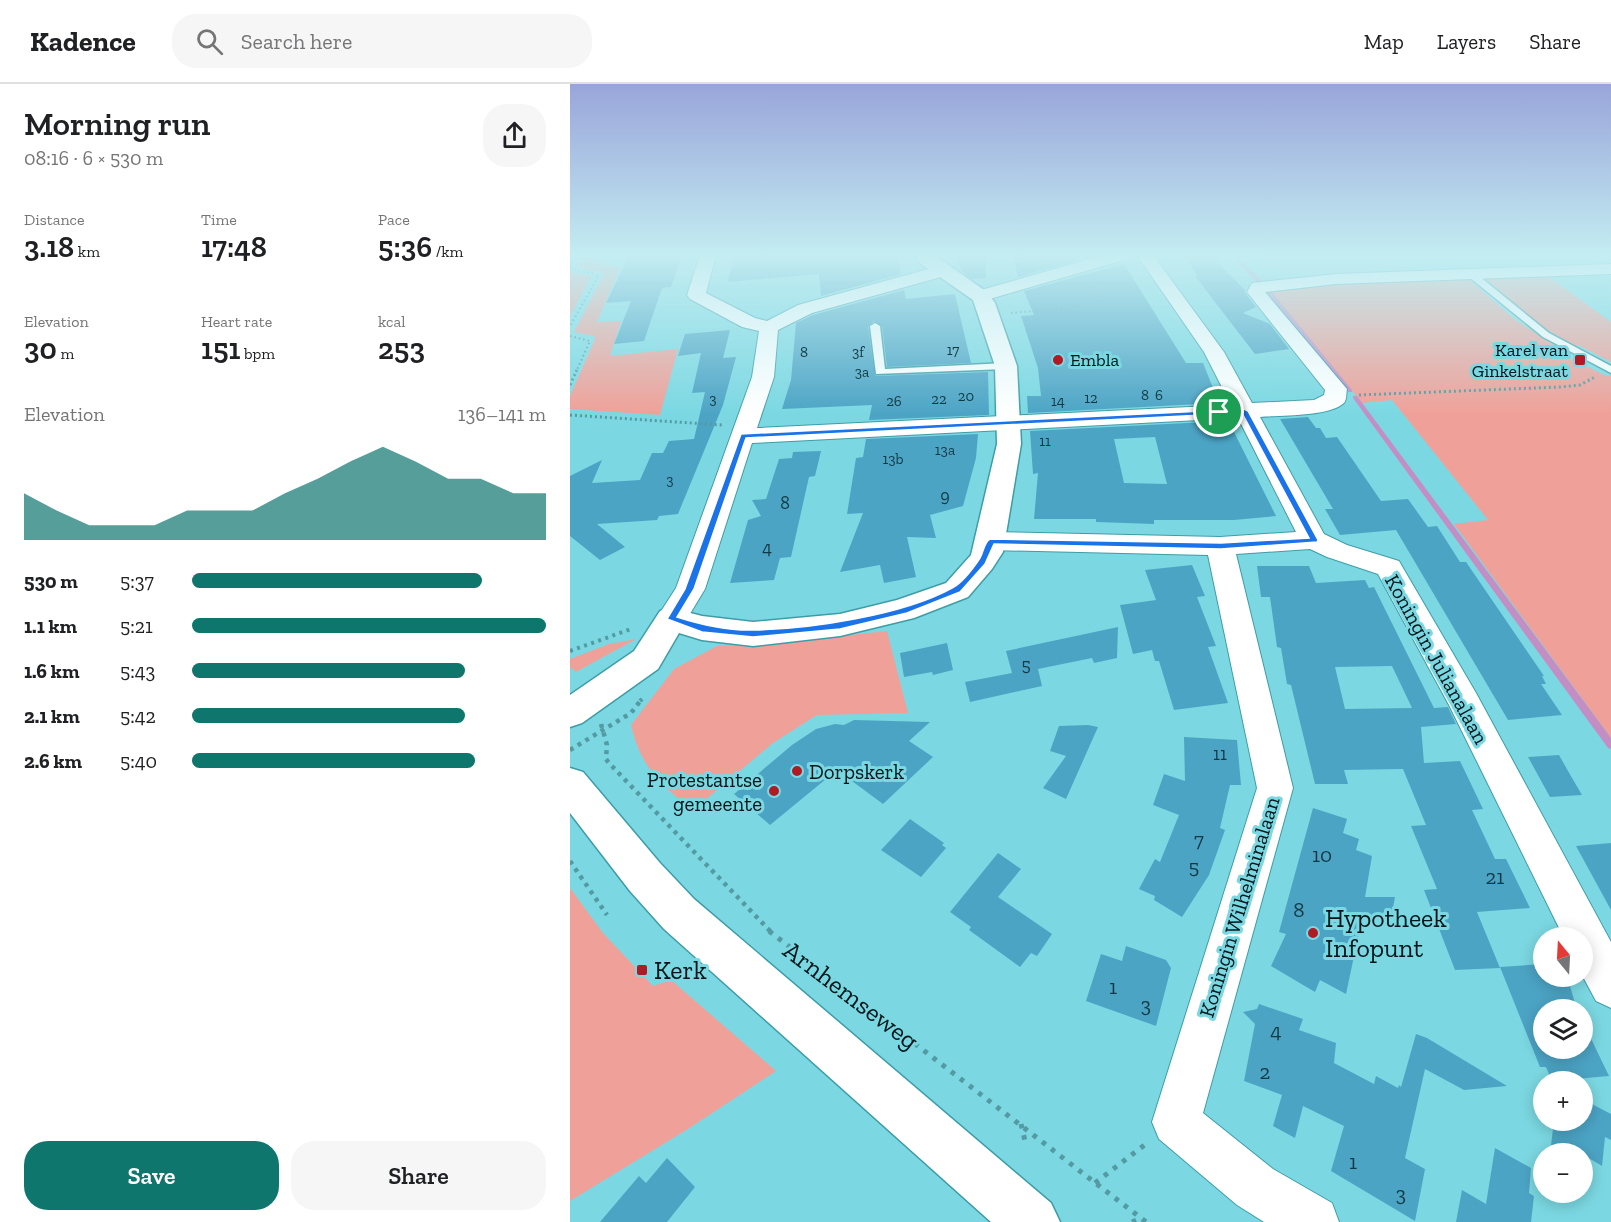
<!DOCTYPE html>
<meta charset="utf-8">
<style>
body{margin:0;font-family:"Zilla Slab",serif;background:#f6f6f6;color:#202124;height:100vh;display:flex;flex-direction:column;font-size:22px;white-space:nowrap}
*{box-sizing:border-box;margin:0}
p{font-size:20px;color:#757577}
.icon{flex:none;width:33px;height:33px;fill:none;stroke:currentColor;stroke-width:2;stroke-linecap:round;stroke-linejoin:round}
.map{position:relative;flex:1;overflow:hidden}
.side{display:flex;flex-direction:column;background:#fff;width:570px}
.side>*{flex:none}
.needle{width:39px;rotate:342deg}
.buttons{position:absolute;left:963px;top:843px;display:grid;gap:12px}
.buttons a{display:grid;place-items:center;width:60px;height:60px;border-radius:50%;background:#fff;box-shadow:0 3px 15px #0003;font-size:30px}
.pin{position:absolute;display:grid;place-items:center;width:51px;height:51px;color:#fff;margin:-26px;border:3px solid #fff;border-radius:50%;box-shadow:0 2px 6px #0007}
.round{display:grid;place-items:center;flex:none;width:63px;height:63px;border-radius:24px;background:#f6f6f6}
.headline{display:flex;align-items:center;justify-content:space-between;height:102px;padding:0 24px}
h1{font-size:33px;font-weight:600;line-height:45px}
.metrics{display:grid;grid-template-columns:repeat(3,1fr);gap:9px;height:102px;padding:6px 24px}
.metrics div{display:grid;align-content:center}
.metrics b{font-size:30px;font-weight:600}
.metrics small{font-size:16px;font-weight:400}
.metrics p{font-size:16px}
.chart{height:168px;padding:12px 24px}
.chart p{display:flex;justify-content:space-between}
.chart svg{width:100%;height:108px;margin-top:6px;fill:#0f766e;opacity:.7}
.action{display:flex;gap:12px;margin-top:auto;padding:12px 24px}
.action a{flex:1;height:69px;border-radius:24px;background:#0f766e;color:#fff;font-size:24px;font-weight:600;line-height:69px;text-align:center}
.action a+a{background:#f6f6f6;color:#202124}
ul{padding:0 24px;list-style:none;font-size:20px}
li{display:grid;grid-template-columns:96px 72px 1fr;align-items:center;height:45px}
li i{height:15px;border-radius:8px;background:#0f766e}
header{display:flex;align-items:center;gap:36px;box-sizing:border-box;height:84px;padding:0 30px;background:#fff;border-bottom:2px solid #e0e0e0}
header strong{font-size:28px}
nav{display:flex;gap:33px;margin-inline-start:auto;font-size:21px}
.search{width:420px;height:54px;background:#f6f6f6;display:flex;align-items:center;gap:15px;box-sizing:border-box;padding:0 21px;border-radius:24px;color:#757577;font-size:22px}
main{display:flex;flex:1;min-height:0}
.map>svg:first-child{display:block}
.green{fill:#efa199}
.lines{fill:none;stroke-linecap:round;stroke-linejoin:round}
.stream{fill:#c28ec4;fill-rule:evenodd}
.building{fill:#4ca4c5;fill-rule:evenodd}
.service-casing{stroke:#3d9da7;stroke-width:3}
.minor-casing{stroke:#3d9da7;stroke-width:2}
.tertiary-casing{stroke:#3d9da7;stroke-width:3}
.primary-casing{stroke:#3d9da7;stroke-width:3}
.path-far4{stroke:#549aa2;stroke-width:2;stroke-dasharray:1.5 3;stroke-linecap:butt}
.path-far3{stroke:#549aa2;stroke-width:3;stroke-dasharray:2 3;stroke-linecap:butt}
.path-far2{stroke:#549aa2;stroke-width:4;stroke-dasharray:3 4.5;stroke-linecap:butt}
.path-far1{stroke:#549aa2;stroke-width:4.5;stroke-dasharray:4 5;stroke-linecap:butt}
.path{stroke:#549aa2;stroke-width:5;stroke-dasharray:4.5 7;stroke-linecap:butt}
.service{fill:#fff;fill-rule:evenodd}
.minor{fill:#fff;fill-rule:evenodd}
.tertiary{fill:#fff;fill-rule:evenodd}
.primary{fill:#fff;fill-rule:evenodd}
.route{fill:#1a73e8;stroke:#fff;stroke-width:1.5;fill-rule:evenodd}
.poi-dot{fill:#ae1b23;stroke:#7bd8e2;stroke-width:2}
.labels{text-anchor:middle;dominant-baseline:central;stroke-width:6;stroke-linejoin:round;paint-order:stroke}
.far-number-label{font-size:15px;fill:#133a44}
.far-poi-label{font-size:18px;fill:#001619;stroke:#7bd8e2;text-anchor:end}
.number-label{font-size:18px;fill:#133a44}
.street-label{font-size:21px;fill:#001619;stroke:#7bd8e2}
.poi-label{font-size:21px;fill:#001619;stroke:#7bd8e2;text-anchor:start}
.near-number-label{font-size:21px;fill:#133a44}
.near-poi-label{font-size:26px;fill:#001619;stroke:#7bd8e2;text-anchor:start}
.near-street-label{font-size:26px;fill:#001619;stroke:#7bd8e2}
</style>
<header>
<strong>Kadence</strong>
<div class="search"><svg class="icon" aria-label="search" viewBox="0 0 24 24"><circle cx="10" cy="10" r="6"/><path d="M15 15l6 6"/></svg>Search here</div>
<nav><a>Map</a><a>Layers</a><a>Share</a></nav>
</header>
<main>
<section class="side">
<div class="headline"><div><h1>Morning run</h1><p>08:16 · 6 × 530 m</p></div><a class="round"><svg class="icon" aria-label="share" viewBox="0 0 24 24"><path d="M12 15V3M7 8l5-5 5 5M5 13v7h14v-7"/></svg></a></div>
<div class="metrics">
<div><p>Distance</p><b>3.18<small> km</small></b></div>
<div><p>Time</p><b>17:48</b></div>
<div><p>Pace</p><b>5:36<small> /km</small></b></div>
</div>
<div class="metrics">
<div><p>Elevation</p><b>30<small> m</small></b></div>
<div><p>Heart rate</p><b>151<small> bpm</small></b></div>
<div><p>kcal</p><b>253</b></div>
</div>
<div class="chart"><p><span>Elevation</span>136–141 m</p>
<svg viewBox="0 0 160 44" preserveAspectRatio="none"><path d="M0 44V25L10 32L20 38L30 38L40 38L50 32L60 32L70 32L80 25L90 19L100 12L110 6L120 12L130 19L140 19L150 25L160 25V44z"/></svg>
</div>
<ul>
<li><b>530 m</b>5:37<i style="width:82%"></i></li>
<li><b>1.1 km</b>5:21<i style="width:100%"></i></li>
<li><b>1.6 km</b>5:43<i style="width:77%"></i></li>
<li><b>2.1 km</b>5:42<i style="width:77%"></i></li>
<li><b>2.6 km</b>5:40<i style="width:80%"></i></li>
</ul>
<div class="action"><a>Save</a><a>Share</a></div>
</section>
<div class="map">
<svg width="1041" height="1138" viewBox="0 0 1041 1138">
<rect width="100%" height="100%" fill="#7bd8e2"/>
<g class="green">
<path d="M12,171H30L28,176L50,184L27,238L51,237L40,272L108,265L90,331L0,325V312L25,255L24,252L4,248L34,190L9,183L7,180Z"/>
<path d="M0,188L21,192L0,232Z"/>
<path d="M974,189L1041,238V278L1008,261L1005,262L972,243L912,192Z"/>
<path d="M895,192L944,235L993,267L990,269L1036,292L1041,291V654L884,440L918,436L822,316L792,319L699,206L713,202Z"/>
<path d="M317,547L338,629L247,631L203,659L122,727C90,699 71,684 61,641L104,585L147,562L206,559Z"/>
<path d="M66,555L6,588L0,583V575L39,560Z"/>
<path d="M0,804L33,849L83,902L101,896L206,987L118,1045L0,1117Z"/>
</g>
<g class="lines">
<g class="stream">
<path d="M660,171H664L693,198V200H689Z"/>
<path d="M693,202H697L782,306V308H778L693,204Z"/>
<path d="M783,312H787L1041,654V665L1038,664L783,314Z"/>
</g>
</g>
<g class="building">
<path d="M59,171H112L101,203L92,204L74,257L44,260L61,217L36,219Z"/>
<path d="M164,171H328L331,190L251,212L249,190L158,198Z"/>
<path d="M386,171H416V194L402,195L391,187Z"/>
<path d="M443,171H506L509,176L448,193Z"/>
<path d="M613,171H640L675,206V209L686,223L673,229L700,240L719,265L685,270L625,192H628Z"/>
<path d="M554,180L616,279H633L649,319L458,329L457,312H471L468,284L451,232L464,231L454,207Z"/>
<path d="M334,206L336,215L385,210L401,279L317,283L312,242L304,237L298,242L305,292L418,288L419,331L299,336L302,321L212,325L221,296L226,239L243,231Z"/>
<path d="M160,246L153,274L166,273L153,321L108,430L89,432L87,436L27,440L55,463L30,476L0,452V392L32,376L22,399L70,396L82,369H93L99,357L124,355L135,308L122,309L131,269L108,272L115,250Z"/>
<path d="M738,333L746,344H750L756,354L767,353L811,417L838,415L858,443L867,442L890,478H896L974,592H972L976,600H971L992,631L938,636L826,446L770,451L755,425H763L710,335Z"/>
<path d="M656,337L657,340H660L706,432L664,436H584V440L526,438V435H464L468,389L463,390L460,347ZM585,353L597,400L554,399L544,355Z"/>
<path d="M408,350L406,374L393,422L360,431L366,454L337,453L346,493L314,499L310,481L270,488L293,429L277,430L286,374L293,373L296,355Z"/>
<path d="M251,367L245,392L239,393L221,473L210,474L204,496L160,499L178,436L191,432L182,416L196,415L209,375L222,374L223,368Z"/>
<path d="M622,481L635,512L627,513L646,562L638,563L658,619L604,626L589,577H585L582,566L563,570L550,521L586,516L575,486Z"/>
<path d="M687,482H739L746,499L795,496L799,504L804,503L864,624L878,623L886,640L851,643L854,679L890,677L913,725L902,726L925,775H936L960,824L907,828L930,884L885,886L854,806L867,805L841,742L856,741L833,685L774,686L778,700H745L721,601L717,600L711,564L707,563L700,513H691ZM822,582L842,624L775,625L765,583Z"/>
<path d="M548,543L547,574L524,579L522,574L468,585L472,602L400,618L395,598L442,589L436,567Z"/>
<path d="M377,559L383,586L363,591L362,588L334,593L330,569Z"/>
<path d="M284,636L360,638L339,657L363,673L313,720L267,686L200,741L164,710L222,661L246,645L265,640L274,641Z"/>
<path d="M518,641L528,643L496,715L473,704L496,672L480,667L489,642Z"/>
<path d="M614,653L667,656L671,701H660L650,744L655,746L639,791L612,833L584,816L585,812L569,805L585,775L590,778L609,731L583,721L594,690L615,697Z"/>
<path d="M989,671L998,687L1012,711L980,713L958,673Z"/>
<path d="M743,724L777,735L773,749L789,755L786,766L802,772L795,813H825L820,840L793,830L776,910L750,896L745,908L701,882L716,850L709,848Z"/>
<path d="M340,735L374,759L372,761L376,764L351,793L311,766Z"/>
<path d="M1041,759V826L1006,762Z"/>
<path d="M428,769L451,785L428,813L482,850L467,872L461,869L450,883L399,846L401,843L380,828Z"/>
<path d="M556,862L596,876L601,884L586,942L516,917L531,870L552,877Z"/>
<path d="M974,880V892H992L995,900L1000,902L1007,926H974V964H1012V936L1039,992L982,997L976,983H970L930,883Z"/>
<path d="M689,920L733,935L729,946L766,959L764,979L804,1000L806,992L828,1004L829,1001L831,1003L846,950L857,954L937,1002L894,1006L855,985L835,1074L855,1085L845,1137L761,1087L774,1042L733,1022L725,1054L703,1042L712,1011L674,997L685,940L673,928L687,925Z"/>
<path d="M1016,1017L1041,1030V1056L1035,1053L1032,1082L1012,1070H980L984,1036H1013Z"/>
<path d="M925,1064L961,1084L959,1109L964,1112L961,1138H886L892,1106L916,1120Z"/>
<path d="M97,1074L125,1103L97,1138H30L69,1092L76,1099Z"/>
</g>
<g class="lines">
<defs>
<g id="service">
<path d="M898,188H904L979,249L1041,282V289L973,253L898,192Z"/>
<path d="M305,239L310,242L315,285L436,279L441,282L436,285L306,290L300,242Z"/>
</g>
<g id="minor">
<path d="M130,171H146L136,209L185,234L197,237L228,221L366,183H378L381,187L378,191L242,229L208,246L204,293L187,344L661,321L634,268L567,171H583L654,268L682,319L744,316L754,311L755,306L677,208L682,199L766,190L1041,180V190L766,200L695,208L777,305C776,310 777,315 774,319C759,333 710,331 690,333L754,450L777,461L829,477L833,484L906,609L1041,858V924L1026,917L1012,891V854H994L879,621L808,490L757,473L740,465L666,470L723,704L633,1029L703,1085L762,1119L769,1138H694L667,1121L589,1055L582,1038L687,704L638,471L420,466L410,463L406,457L410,451L420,448L650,453L726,448L668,334L182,359L135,505L112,543L101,546L90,543L86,535L106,504L182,293L189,247L172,243L120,215L117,211Z"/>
<path d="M534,171H559L557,175L416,216H404L401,212L404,208Z"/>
</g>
<path id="tertiary" d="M346,171H364L417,208L425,219L447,282L451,360L433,468L422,485L398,513L344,534L270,552L183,562L132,556L109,549L88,585L12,639L0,643V611L64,567L90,527L101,524L132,532L183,538L270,530L327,516L376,499L401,471L427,360L425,282L403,216L350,179Z"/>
<path id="primary" d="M0,684L13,688L90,779L124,815L481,1119L490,1138H421L94,845L60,807L0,729Z"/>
</defs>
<use href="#service" class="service-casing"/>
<use href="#minor" class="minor-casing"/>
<use href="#tertiary" class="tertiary-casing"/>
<use href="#primary" class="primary-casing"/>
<g class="path-far4">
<path d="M287,171L288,192"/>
<path d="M0,183L8,171"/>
<path d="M0,184L29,191L0,242"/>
<path d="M523,197L533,214"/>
<path d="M441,229L511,223"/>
<path d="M0,252L20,257L6,288"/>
</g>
<g class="path-far3">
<path d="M0,301L7,286"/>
<path d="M789,311L990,303L1010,301L1025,293"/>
<path d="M0,331L152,341"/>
</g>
<g class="path-far2">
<path d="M0,567L61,545"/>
<path d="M70,617L72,615"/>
</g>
<g class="path-far1">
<path d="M31,640L37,661L36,675L39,679L201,848"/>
<path d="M0,666L61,629L71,616"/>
<path d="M0,777L37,831"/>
</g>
<g class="path">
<path d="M199,847L576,1138"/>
<path d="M451,1040L456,1061"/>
<path d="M525,1099L577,1059"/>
<path d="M562,1138L571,1134"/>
</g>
<use href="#service" class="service"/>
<use href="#minor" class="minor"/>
<use href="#tertiary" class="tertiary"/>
<use href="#primary" class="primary"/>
</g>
<linearGradient id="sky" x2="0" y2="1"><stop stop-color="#99a5da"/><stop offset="0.52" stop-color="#c4edf2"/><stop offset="1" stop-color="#c4edf2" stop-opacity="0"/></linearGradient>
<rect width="1041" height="330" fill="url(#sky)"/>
<path class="route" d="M674,325L678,327L748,456L747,458L651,465L424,460L415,480L390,508L337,529L270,545L183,553L132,548L97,535L115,505L171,350ZM672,329L739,454L651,459L420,455C414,458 414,467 410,474C404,483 392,499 382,504C333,531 240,545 184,546C158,547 132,541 107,533L124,505L176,354Z"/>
<g class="poi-dot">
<circle cx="488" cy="276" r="6"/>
<rect x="1004" y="270" width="12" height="12" rx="3"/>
<circle cx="227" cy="687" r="6"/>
<circle cx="204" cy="707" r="6"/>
<circle cx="743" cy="849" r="6"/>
<rect x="66" y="880" width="12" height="12" rx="3"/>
</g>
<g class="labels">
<g class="far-number-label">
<text x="383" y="266">17</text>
<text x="234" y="268">8</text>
<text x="288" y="268">3f</text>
<text x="292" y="288">3a</text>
<text x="575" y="311">8</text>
<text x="589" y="311">6</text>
<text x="396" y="312">20</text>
<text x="521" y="314">12</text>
<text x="143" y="315">3</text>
<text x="369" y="315">22</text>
<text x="324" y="317">26</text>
<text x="488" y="317">14</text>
<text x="475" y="357">11</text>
<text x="375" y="366">13a</text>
<text x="323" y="375">13b</text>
<text x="100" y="396">3</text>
</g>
<g class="far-poi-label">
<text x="998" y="266">Karel van<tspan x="998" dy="21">Ginkelstraat</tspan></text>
<text x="500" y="276" text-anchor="start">Embla</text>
</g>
<g class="number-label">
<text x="375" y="412">9</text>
<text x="215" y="419">8</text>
<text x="197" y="464">4</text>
<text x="456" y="581">5</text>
<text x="650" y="670">11</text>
</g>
<g class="street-label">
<text transform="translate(867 575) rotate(61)">Koningin Julianalaan</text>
<text transform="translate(669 823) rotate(-73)">Koningin Wilhelminalaan</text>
</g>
<g class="poi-label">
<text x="239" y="687">Dorpskerk</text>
<text x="192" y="695" text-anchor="end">Protestantse<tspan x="192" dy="24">gemeente</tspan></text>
</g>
<g class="near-number-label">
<text x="629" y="755">7</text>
<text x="752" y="770">10</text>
<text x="624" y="782">5</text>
<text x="925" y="792">21</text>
<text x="729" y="825">8</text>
<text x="543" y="902">1</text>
<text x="576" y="920">3</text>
<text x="706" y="946">4</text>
<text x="695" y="987">2</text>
<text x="783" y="1077">1</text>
<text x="831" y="1109">3</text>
</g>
<g class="near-poi-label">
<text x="755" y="834">Hypotheek<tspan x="755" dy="30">Infopunt</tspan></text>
<text x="84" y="886">Kerk</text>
</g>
<g class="near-street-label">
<text transform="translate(281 911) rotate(37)">Arnhemseweg</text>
</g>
</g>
</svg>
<div class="buttons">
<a><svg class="needle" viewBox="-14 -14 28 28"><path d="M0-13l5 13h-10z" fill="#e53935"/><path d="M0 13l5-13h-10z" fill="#757577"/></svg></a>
<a><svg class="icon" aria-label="layers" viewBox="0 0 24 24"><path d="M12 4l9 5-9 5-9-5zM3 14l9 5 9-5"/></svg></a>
<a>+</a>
<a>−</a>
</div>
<div class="pin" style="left:649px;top:328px;background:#1e9e55"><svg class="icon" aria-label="arrive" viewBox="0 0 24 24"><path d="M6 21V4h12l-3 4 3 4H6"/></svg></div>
</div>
</main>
